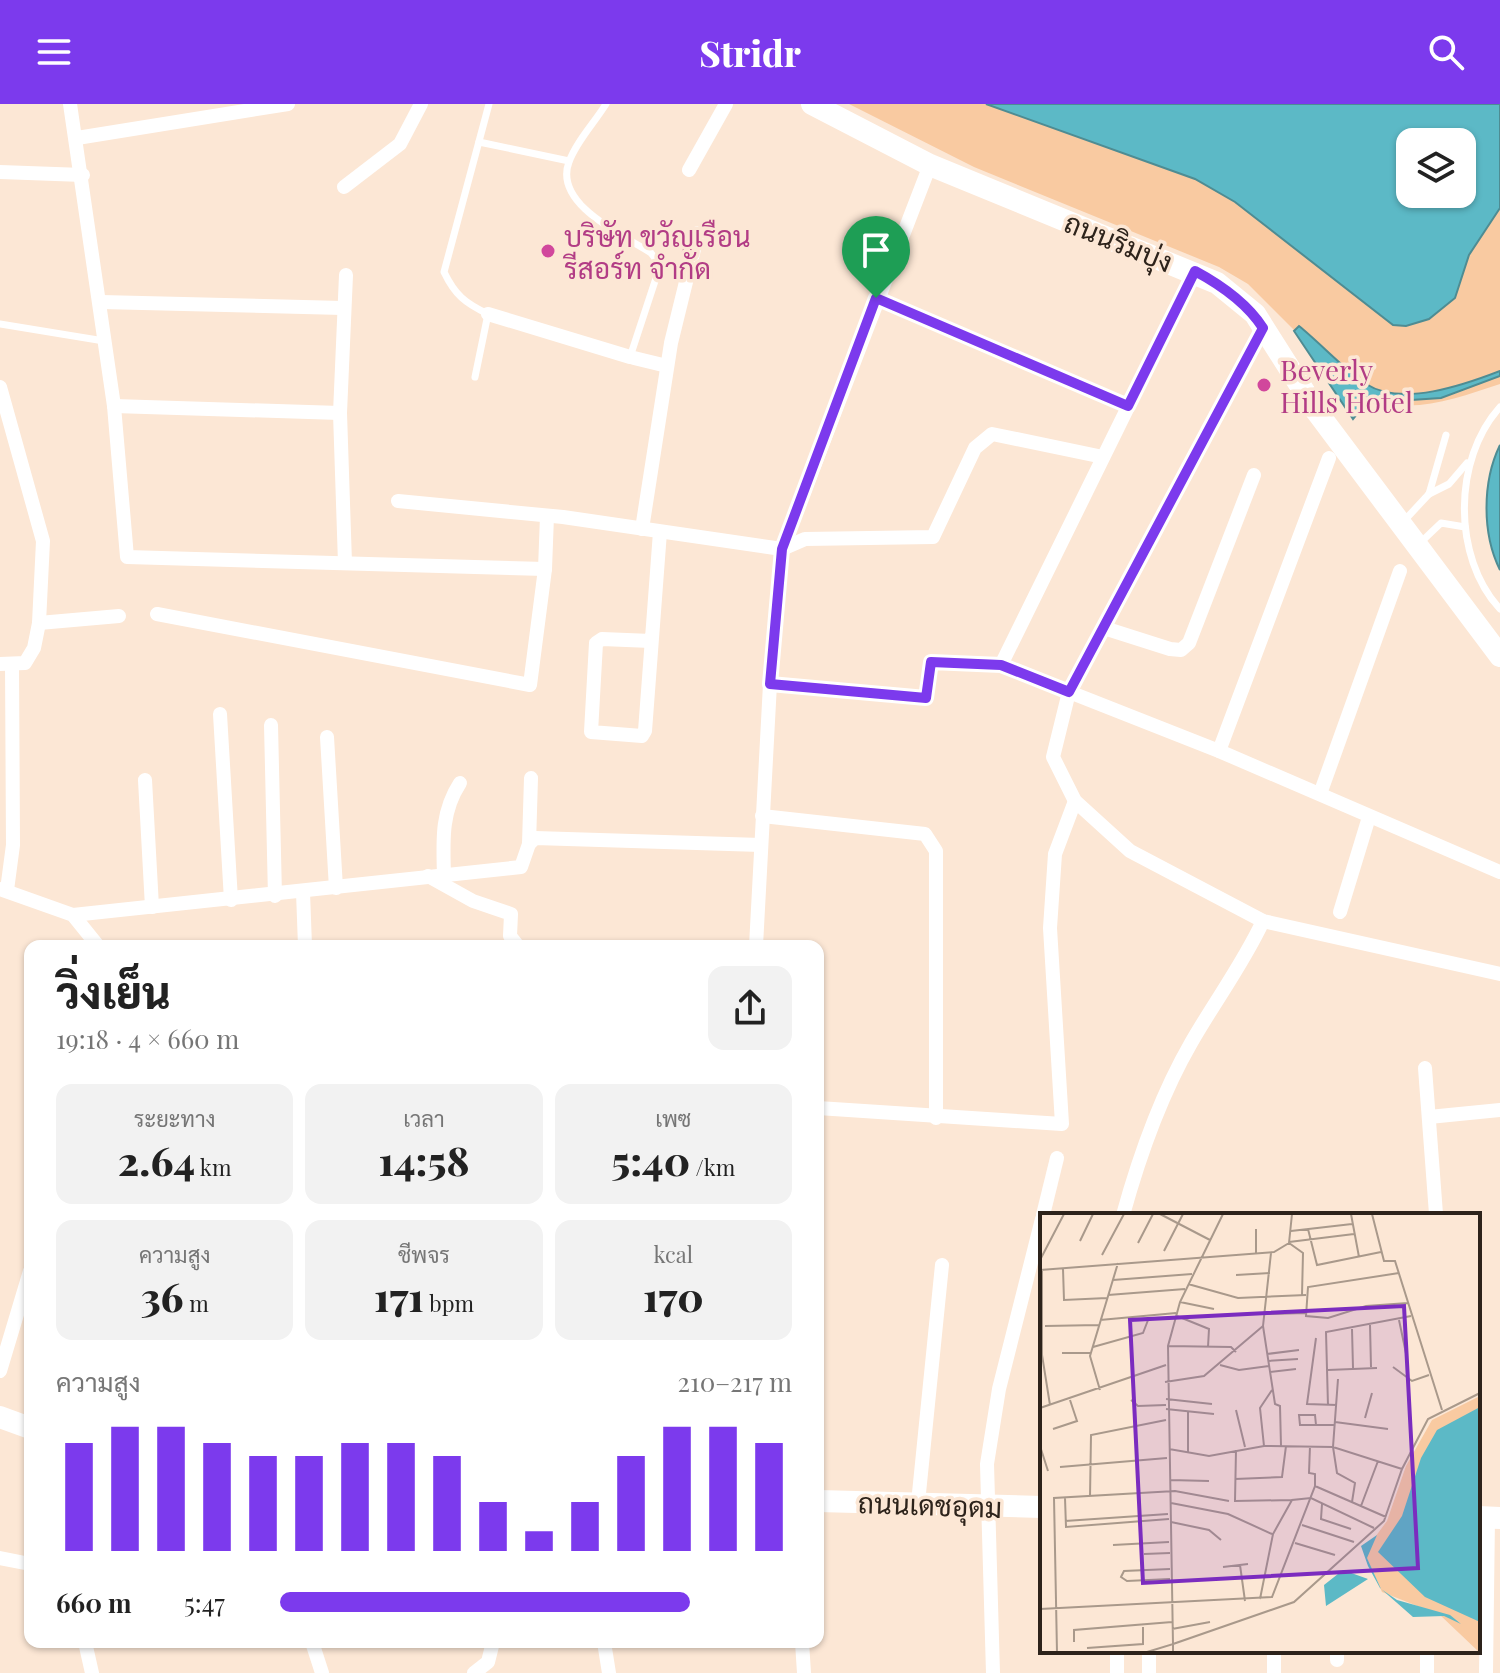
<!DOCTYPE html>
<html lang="th">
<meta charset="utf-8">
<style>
body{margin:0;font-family:"Playfair Display",Sarabun,serif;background:#f2f2f2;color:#222;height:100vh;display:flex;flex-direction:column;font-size:30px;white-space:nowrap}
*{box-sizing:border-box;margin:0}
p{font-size:26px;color:#767676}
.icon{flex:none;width:44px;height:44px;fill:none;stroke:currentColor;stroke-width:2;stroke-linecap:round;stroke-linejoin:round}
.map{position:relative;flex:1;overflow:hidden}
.drawer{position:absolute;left:24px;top:836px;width:800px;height:708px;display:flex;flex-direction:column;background:#fff;border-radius:16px;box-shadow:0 2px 6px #0004}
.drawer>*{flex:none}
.controls{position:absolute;left:1396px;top:24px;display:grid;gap:16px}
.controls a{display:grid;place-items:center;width:80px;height:80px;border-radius:16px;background:#fff;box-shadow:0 2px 6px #0004;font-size:40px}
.pin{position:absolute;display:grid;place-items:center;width:68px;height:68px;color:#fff;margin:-82px -34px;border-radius:50% 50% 50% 0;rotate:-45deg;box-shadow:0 0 8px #0007}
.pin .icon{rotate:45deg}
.round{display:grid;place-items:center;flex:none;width:84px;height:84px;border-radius:16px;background:#f2f2f2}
.summary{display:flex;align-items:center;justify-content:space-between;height:136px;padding:0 32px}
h1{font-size:44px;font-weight:800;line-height:60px}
.stats{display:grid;grid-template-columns:repeat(3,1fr);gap:12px;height:136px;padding:8px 32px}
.stats div{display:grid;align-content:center;border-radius:16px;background:#f2f2f2;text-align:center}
.stats b{font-size:40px;font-weight:800}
.stats small{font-size:22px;font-weight:400}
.stats p{font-size:22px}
.chart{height:224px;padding:16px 32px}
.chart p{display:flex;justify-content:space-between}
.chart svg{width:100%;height:144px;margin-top:8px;stroke:#7c3aed;stroke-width:6}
ul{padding:0 32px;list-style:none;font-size:26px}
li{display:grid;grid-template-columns:128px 96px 1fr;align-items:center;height:60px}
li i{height:20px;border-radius:10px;background:#7c3aed}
header{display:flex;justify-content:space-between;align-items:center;height:104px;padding:0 32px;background:#7c3aed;color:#fff;font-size:36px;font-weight:800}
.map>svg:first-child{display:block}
.green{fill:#f9caa1;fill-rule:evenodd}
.water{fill:#5cb9c6;stroke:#4e8c93;stroke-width:2;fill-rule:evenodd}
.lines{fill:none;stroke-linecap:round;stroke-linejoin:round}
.lane{stroke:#fff;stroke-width:7}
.street{stroke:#fff;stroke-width:14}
.secondary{stroke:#fff;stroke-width:22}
.route-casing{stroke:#fff;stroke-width:16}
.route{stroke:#7c3aed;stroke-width:10}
.hotel-dot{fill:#d1479c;stroke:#fce7d5;stroke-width:3}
.labels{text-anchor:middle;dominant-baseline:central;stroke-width:7;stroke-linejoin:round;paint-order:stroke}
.hotel-label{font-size:28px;fill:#b23c85;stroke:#fce7d5;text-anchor:start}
.street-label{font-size:28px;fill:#2d231b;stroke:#fce7d5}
.inset-road{fill:none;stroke:#a9998b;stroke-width:2}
.view{fill:#7b2cbf;fill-opacity:0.15;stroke:#7b2cbf;stroke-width:4}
.inset-edge{fill:none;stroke:#2d231b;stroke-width:4}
</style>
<header><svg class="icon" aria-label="menu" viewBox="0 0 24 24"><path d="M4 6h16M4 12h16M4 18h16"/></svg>Stridr<svg class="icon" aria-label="search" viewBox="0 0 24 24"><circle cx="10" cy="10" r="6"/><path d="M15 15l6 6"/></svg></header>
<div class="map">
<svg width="1500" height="1569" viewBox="0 0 1500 1569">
<rect width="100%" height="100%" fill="#fce7d5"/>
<path class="green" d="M849,0H1500V280C1451,296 1401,316 1354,286L1248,180L1219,163L974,63ZM1410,38H1462V90H1410Z"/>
<g class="water">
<path d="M986,0H1500V104L1469,151L1455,194L1429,215L1406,222L1393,221L1235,98L1195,75ZM1410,38H1462V90H1410Z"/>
<path d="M1299,222C1319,238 1347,268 1366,280C1402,303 1464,281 1500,267V272L1441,294L1366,299L1353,315L1294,227Z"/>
<path d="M1500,341V466C1482,430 1482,378 1500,341Z"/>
</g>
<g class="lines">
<g class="lane">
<path d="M606,0C595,18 576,38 569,58C553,100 623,131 651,149L657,157L658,168L630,253"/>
<path d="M479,38L569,57"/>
<path d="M0,220L104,237"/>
<path d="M475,273L488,210C465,199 455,191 444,168L489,0"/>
<path d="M1500,303C1453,355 1452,453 1500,505"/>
<path d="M1429,390L1449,380L1467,359"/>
<path d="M1402,419L1429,390L1446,331"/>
<path d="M1420,439L1441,419L1465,423"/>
</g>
<g class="street">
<path d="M70,0L114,302L127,453L545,465"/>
<path d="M77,34L288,0"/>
<path d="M689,66L726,0"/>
<path d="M0,68L83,71"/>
<path d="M344,83L400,40L421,0"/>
<path d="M876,194L1128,302"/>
<path d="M101,198L343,204"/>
<path d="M488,210L630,253"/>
<path d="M1263,224L1069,588L1053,653L1075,697L1130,747L1263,817L1500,870"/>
<path d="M634,254L667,262"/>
<path d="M0,283L43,437L39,519L34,544L25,559L0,560"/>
<path d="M114,302L340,309"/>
<path d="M398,397L563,413L782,445L805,435L933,433L975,344L992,330L1103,353"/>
<path d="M642,425L671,239L698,129"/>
<path d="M345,459L340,309L346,171"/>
<path d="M157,510L530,581L545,465L547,412"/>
<path d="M39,519L119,512"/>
<path d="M1104,524L1170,545L1181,546L1189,539L1254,371"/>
<path d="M651,537L602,535L596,539L591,628L642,632L645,627L660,428"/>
<path d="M1001,561L1195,167"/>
<path d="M770,580L926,594L931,558L1001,561L1219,647L1500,768"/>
<path d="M220,610L231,796"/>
<path d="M271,621L275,792"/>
<path d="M327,633L336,784"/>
<path d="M1219,647L1329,354"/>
<path d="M145,676L152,803"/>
<path d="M1320,690L1400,467"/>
<path d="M762,712L925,730L936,747V1014"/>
<path d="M529,740L531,674"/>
<path d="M444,771C443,737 441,708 460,679"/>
<path d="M428,772L473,797L511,810L510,832L518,842"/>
<path d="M0,785L73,811L98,842"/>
<path d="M7,786L13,741L12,561"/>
<path d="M303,788L305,842"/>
<path d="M1340,808L1369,713"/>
<path d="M73,811L521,763L529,740L535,734L761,741"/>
<path d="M756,842L770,580L782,445L930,61"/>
<path d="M1425,964L1436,1110"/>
<path d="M818,1004L1062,1020L1050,824L1055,750L1075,697"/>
<path d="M1429,1013L1500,1006"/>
<path d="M1043,1111L1057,1054"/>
<path d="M1123,1111C1139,1053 1161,991 1191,939C1215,897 1243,860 1263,817"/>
<path d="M0,1267L30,1167"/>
<path d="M918,1399L942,1161"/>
<path d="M0,1454L30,1460"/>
<path d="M85,1538L92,1569"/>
<path d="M312,1538L322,1569"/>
<path d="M604,1538L609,1569"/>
<path d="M802,1538L804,1569"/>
<path d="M1117,1547V1569"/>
<path d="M1149,1547V1569"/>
<path d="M1337,1547V1556"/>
<path d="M474,1569L488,1558L493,1538"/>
<path d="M993,1569L987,1360L999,1285L1042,1115"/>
<path d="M1274,1569V1547"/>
<path d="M1427,1569V1547"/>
<path d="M1486,1569L1488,1413"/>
</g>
<g class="secondary">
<path d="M812,0L930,61L1217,179L1255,210L1317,308L1500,552"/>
<path d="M0,1313L30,1324"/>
<path d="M818,1397L1042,1403"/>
<path d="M1478,1413L1500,1414"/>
</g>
</g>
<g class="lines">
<defs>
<path id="route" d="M1195,167C1221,181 1247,199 1263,224L1069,588L1001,561L931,558L926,594L770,580L782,445L876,194L1128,302Z"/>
</defs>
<use href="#route" class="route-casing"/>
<use href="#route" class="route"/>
</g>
<g class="hotel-dot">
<circle cx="548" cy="147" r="8"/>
<circle cx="1264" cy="281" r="8"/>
</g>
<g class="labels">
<g class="hotel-label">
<text x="564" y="131">บริษัท ขวัญเรือน<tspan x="564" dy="32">รีสอร์ท จำกัด</tspan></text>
<text x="1280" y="265">Beverly<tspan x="1280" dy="32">Hills Hotel</tspan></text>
</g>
<g class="street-label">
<text transform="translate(1119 137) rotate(22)">ถนนริมบุ่ง</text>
<text transform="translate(930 1400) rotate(2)">ถนนเดชอุดม</text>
</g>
</g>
<g transform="translate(1040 1109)">
<rect width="440" height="440" fill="#fce7d5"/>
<path d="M440,183V439H439L400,402L342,379L324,339L347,308L366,253L392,207Z" fill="#f9caa1"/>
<path d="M440,194V409L385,384L338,339L362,303L381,245L397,217ZM337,322L327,345L341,376L357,387L410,402L421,411L404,403L373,404L340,375L328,353L321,333ZM303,357L328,366L286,393L284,372Z" fill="#5cb9c6"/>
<path class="inset-road" d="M120,1L170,27M183,1L140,89L128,133L133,431L254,389L344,308L362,256L388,206L440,180M311,1L319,44M332,1L344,48H355L402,197M216,16V41M268,16L277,52L341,39M251,18L312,11M40,28L53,1M249,29L314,21M98,30L113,1M249,30L263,40L262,82M124,38L143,1M62,42L84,1M0,47L24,1M23,56L24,87L67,85M0,57L234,39L249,30L252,1M2,57V142L10,192M359,60L268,74L266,103L288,105L326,93L368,90M196,62L230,60M73,67L152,61M148,71L198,85L266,82M68,82L145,76M140,89L174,96M227,101L266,100M137,103L169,116L168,134M60,107L136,100M359,107L367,145M330,112L331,154M5,113L59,112M223,113L235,191L240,193L241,233M312,116L313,155M276,125L267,191L297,192M128,133L191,134L196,139M53,134L103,120L110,102M22,140H51M227,141L259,137M228,148L258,146M180,152L199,157L229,153M353,154L372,168L389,162M288,157L337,155M230,159L256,156M298,166L293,234L297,260L315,270L312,289M125,169L164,163L223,113L231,40M60,177L50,143L78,50M126,186L172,191M91,187L98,193L126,192M288,193L286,119L371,103M0,195L126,152M126,196L174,201M196,197L205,234M325,205L332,180M295,209L348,216M276,212L275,202H259L260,212H294M13,216L37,208L30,187M0,233L8,258M224,233L220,195L232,177M129,236L169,243L224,233L293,234L362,256M196,237L195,288L252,287M148,239V199M20,254L127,245M195,266L242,264L246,233M130,267L169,268M275,273L346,304M50,284L51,222L126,207M25,285L26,314L129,306M131,290L188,301L232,321M282,291L281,306L311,316M321,293L338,248M25,308L128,301M131,309L169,317L181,327M262,312L314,329M255,330L295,342M73,332L129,329M104,341L130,340M200,352L205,388M183,354L208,351M130,356L84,358L81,364L87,368L130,366M220,386L233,321L252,287L271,285L334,315M0,396L232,384L275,273V261L269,260L270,233M132,416L170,409M34,429V417L132,409M47,435L103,431V414M17,439L14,285L135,278L189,288M107,439L133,431V439"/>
<path class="view" d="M364,93L378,355L103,370L90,107Z"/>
<rect width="440" height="440" class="inset-edge"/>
</g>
</svg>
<div class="controls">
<a><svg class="icon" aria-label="layers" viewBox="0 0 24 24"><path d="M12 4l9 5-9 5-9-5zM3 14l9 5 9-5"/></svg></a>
</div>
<div class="pin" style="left:876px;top:194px;background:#1e9e55"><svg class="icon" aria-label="arrive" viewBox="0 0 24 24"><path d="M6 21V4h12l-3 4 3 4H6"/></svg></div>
<section class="drawer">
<div class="summary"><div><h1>วิ่งเย็น</h1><p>19:18 · 4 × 660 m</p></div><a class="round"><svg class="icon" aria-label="share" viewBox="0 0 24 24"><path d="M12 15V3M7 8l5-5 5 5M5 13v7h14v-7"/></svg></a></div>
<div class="stats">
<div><p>ระยะทาง</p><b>2.64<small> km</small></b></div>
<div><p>เวลา</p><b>14:58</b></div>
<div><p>เพซ</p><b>5:40<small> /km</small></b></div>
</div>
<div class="stats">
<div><p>ความสูง</p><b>36<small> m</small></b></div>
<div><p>ชีพจร</p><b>171<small> bpm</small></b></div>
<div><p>kcal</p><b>170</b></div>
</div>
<div class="chart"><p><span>ความสูง</span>210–217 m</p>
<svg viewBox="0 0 160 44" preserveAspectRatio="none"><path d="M5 44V11M15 44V6M25 44V6M35 44V11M45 44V15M55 44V15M65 44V11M75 44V11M85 44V15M95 44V29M105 44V38M115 44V29M125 44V15M135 44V6M145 44V6M155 44V11"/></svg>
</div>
<ul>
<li><b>660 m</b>5:47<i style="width:80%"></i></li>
</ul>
</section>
</div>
